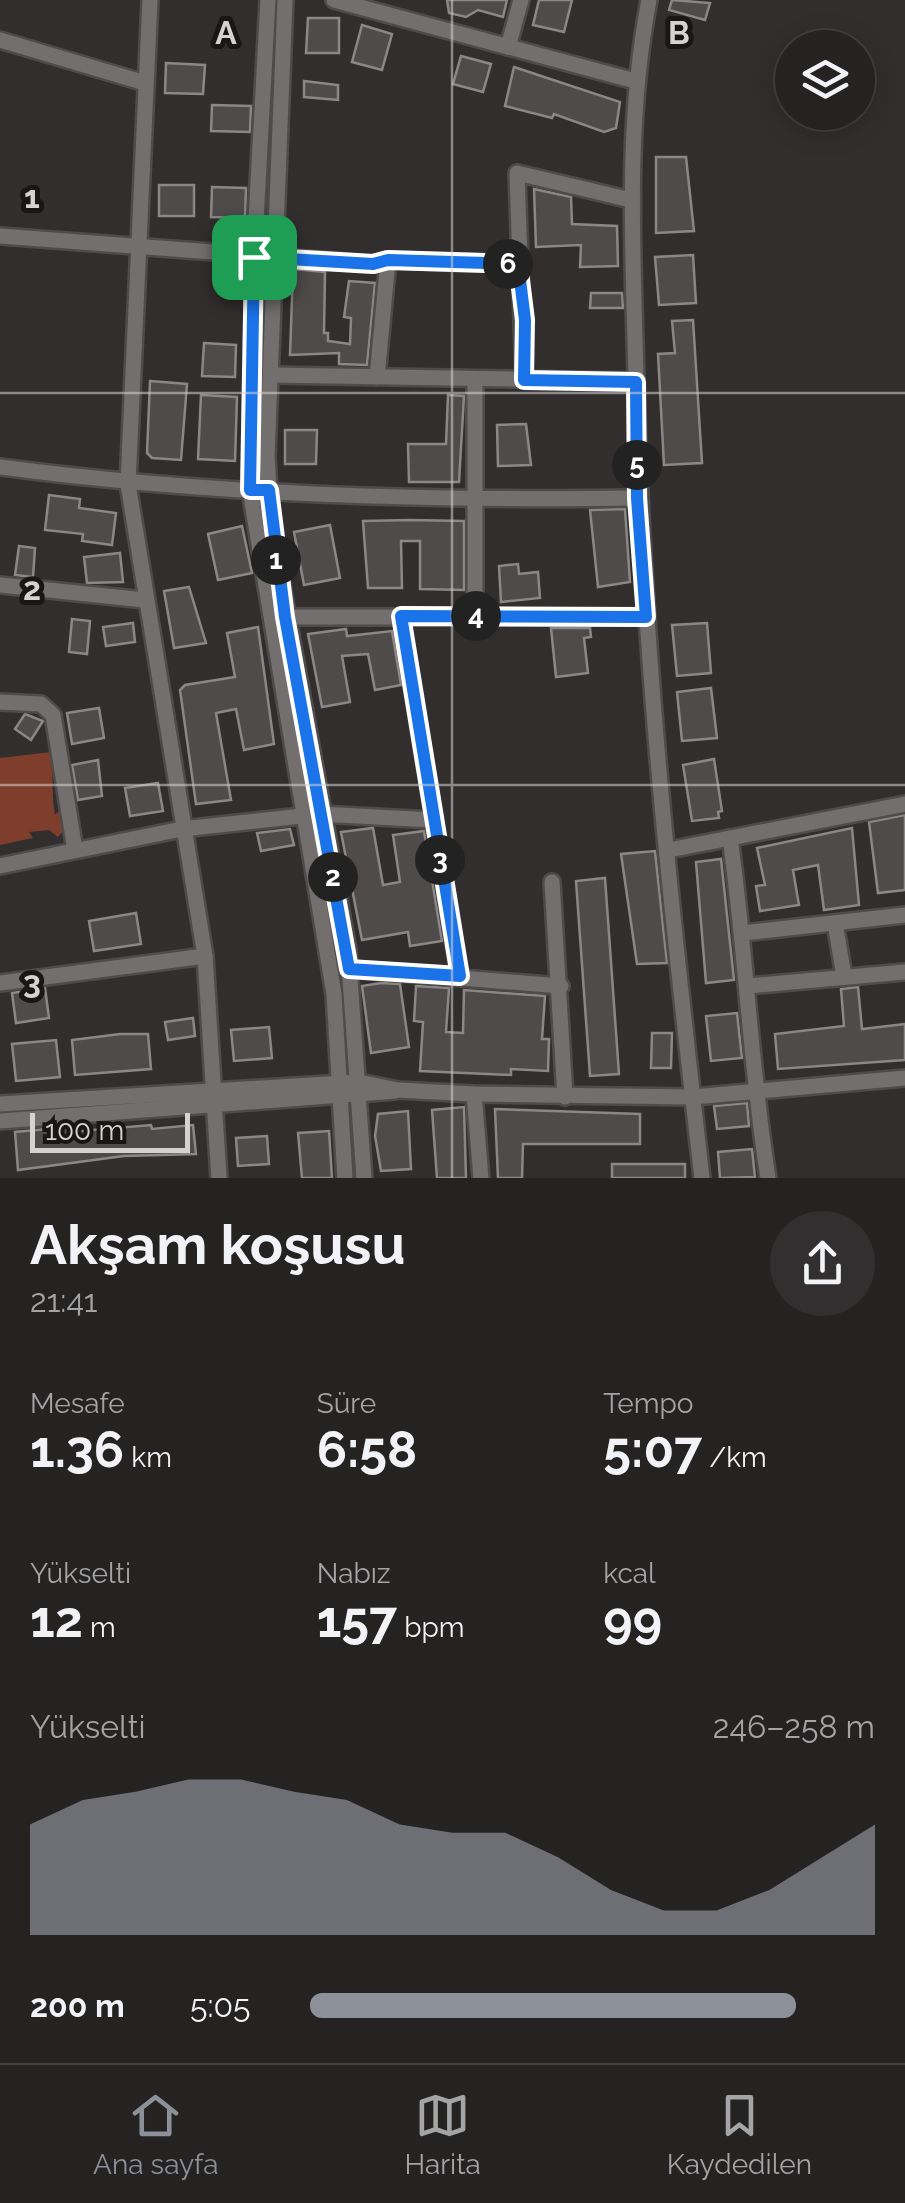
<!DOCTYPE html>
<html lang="tr">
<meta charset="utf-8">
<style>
body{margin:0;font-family:Raleway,sans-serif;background:#312f2f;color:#f1f3f6;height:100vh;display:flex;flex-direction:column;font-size:38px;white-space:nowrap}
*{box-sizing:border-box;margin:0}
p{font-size:32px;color:#a3a4a5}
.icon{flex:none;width:55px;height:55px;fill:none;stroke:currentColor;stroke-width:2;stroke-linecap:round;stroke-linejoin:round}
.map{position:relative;height:1178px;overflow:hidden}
.details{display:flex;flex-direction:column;background:#252222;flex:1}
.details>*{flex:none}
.controls{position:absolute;left:775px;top:30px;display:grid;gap:20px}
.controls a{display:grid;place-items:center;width:100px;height:100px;border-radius:50%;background:#252222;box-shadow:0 5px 25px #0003,0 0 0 2px #423f40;font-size:50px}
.scale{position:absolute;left:30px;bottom:25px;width:160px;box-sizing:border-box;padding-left:10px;border:5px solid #d5d3d2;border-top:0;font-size:28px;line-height:35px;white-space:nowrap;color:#d5d3d2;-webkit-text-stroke:8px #181716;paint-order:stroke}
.pin{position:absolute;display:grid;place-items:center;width:85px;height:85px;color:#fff;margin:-42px;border-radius:20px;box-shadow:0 5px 15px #0006}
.km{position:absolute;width:50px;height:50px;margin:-25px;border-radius:50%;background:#222;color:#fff;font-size:28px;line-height:50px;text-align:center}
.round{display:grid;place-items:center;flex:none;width:105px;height:105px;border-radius:52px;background:#312f2f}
.summary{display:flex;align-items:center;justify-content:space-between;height:170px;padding:0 30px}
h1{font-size:55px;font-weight:700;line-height:75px}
.stats{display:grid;grid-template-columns:repeat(3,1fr);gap:15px;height:170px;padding:10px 30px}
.stats div{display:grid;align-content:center}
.stats b{font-size:50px;font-weight:700}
.stats small{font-size:28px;font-weight:400}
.stats p{font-size:28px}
.chart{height:280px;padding:20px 30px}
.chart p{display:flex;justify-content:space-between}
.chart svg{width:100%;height:180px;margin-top:10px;fill:#8c9099;opacity:.7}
ul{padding:0 30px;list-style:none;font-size:32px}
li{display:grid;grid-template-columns:160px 120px 1fr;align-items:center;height:75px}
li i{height:25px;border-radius:12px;background:#8c9099}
.menu{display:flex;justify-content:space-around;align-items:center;height:140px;border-top:2px solid #423f40;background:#252222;font-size:28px;color:#a3a4a5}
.menu a{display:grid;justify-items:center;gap:5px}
.menu .on{color:#8c9099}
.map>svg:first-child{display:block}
.green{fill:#7e3e2b}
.building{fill:#4e4b4a;stroke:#8a8785;stroke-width:2.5}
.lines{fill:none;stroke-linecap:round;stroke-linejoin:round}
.minor-casing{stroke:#4e4b4b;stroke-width:20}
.minor{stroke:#736f6e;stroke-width:15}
.route-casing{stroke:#fff;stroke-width:20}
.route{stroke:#1a73e8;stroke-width:12}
.grid{fill:none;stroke:#d5d3d2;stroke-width:2.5;stroke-opacity:0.55}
.grid-label{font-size:32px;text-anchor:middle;font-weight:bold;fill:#d5d3d2;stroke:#181716;stroke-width:10;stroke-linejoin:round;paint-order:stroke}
</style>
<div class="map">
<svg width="905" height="1178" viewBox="0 0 905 1178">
<rect width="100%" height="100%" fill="#312e2d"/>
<path class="green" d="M51,752C54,774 51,793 55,815L60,810L63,831L58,837L49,830L29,832L33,838L0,845V758Z"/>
<g class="building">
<path d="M447,0H507L503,17L478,10L466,17L449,13Z"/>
<path d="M539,0H572L564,32L533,25Z"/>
<path d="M672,0L710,3L705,20L669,10Z"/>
<path d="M308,18H339V53H306Z"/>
<path d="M362,25L392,34L382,70L352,62Z"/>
<path d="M461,56L491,64L483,92L453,84Z"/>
<path d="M166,63L205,65L203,94L165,93Z"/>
<path d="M514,67L620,102L616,128L604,132L554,114L552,118L505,106Z"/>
<path d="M304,81L338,85V100L304,97Z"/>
<path d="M212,105L251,106L250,132L211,131Z"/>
<path d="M656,157H686L694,231L656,233Z"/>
<rect x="159" y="185" width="35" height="31"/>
<path d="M212,187L246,188L245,218L211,217Z"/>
<path d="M534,189L571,197L572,224L617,226L618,266L580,267L581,245L536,247Z"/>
<path d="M693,255L696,303L659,305L655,257Z"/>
<path d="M293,269L325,272L324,333H328V341L350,344L351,318L344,317L349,281L375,283L367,365L339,364V353L290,355Z"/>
<path d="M591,293H622L623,308H590Z"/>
<path d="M693,320L702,463L664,465L658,354L675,353L672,321Z"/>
<path d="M204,343L236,345L235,377L202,376Z"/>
<path d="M150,381L187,384L181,460L152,458L147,453Z"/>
<path d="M201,395L237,397L235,461L198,459Z"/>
<path d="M448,395L464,396L459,482H409L408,444H446Z"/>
<path d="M526,424L531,465L498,466L497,425Z"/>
<path d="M285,430H317L316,464H285Z"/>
<path d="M49,495L80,499L79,508L116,513L112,545L82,541L83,534L45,530Z"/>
<path d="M625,509L630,582L598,587L590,510Z"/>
<path d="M410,520L464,521V590L420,589V541H401L402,588H368L363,521Z"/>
<path d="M330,525L340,578L304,585L294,532Z"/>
<path d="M242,526L252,573L218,580L208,534Z"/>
<path d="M19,546L35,548L33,577L15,575Z"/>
<path d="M120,553L123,582L87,583L84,557Z"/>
<path d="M518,564L519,574L538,572L540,598L501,602L499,566Z"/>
<path d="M189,587L206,643L174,648L164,591Z"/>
<path d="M72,619L90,621L87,654L69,652Z"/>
<path d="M133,623L135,642L106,646L103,627Z"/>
<path d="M707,623L711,673L677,676L672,625Z"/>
<path d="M258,627L274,744L244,750L236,709L216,713L231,800L196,804L180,690L185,685L235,677L227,633Z"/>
<path d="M551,628H590L591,637L584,638L588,673L556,677Z"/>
<path d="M346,629L347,636L392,631L401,685L375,690L368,654L342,656L350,702L322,707L308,634Z"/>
<path d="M711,688L717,738L682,741L677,692Z"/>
<path d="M99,708L104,738L72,744L67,713Z"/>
<path d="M25,714L43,721L31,740L15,729Z"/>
<path d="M714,759L722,811L718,812L719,818L692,821L683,765Z"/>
<path d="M98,760L102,796L78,800L72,765Z"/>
<path d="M158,783L163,811L130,816L125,788Z"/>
<path d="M905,815V890L878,893L869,822Z"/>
<path d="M373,828L383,885L400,882L393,835L424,831L442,941L410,946L408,932L362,940L341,832Z"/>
<path d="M852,828L859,905L824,910L818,865L793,870L799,905L760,911L756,886L765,885L757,848Z"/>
<path d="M290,829L294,845L261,851L257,833Z"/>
<path d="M655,851L667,963L637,964L621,854Z"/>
<path d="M721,859L734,980L706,983L696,862Z"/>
<path d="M605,878L619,1074L590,1076L576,881Z"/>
<path d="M136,913L141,944L94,951L89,921Z"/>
<path d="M381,983L400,984L409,1047L371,1053L362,986Z"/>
<path d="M416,986L449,988L446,1032L463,1033L464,990L545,996L542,1039H549L548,1071L511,1069V1075L420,1071L423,1022L414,1021Z"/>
<path d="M858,987L862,1029L905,1024V1060L778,1069L775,1034L844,1026L841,989Z"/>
<path d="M45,988L49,1018L16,1023L12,993Z"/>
<path d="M737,1013L742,1058L711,1061L706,1016Z"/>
<path d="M193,1018L195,1036L168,1040L165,1022Z"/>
<path d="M269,1027L272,1058L234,1061L231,1030Z"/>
<path d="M652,1033H672L671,1068H651Z"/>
<path d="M120,1034H148L151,1069L75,1075L72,1040Z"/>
<path d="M56,1040L60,1077L16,1081L12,1044Z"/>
<path d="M747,1103L749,1126L717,1129L714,1106Z"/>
<path d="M464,1107L466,1178H437L432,1110Z"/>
<path d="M495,1109L640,1114V1144H523L522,1178H498Z"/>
<path d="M408,1111L411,1169L381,1171L375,1136L378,1114Z"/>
<path d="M151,1125L152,1129L193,1125L196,1154L124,1156L18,1170L15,1132L69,1127V1132Z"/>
<path d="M329,1131L332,1178H302L298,1133Z"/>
<path d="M267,1136L269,1164L238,1166L236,1138Z"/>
<path d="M752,1149L755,1177L720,1178L718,1152Z"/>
<rect x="612" y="1164" width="73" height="14"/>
</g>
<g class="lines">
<defs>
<g id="minor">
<path d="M150,0L128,484L205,956L219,1178"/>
<path d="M268,0L254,257L250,490L334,994L345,1178"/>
<path d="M285,0L267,456L271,525L348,950L364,1178"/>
<path d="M334,0L635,81"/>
<path d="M649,0C625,125 633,251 636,378C642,645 671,912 702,1178"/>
<path d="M0,40L145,83"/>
<path d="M508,47L521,0"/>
<path d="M0,236L373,264L388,260L518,264"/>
<path d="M271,375L636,381"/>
<path d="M377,377L388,260"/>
<path d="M524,380L517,173L631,200"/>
<path d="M0,467C211,495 425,501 637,498"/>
<path d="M0,585L145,600"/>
<path d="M401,616L459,976"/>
<path d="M475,616V379"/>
<path d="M285,617H646"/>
<path d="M0,702L41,704L53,715L75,850"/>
<path d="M730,838C746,951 750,1065 768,1178"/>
<path d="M669,850L905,804"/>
<path d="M0,866L182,829L320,814L433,820"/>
<path d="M552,882L565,1097"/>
<path d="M835,923L844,976"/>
<path d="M743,933L905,915"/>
<path d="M349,969L561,986"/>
<path d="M0,983L205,956"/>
<path d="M748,986L905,972"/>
<path d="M474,1094L481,1178"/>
<path d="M0,1104L359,1082L398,1090L474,1094L693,1097L905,1078"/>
<path d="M0,1121L395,1091"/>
</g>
</defs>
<use href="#minor" class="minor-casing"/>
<use href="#minor" class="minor"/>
</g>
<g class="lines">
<defs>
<path id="route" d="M254,257L373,264L388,260L518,264L525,320L524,380L636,382L637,498L646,617L401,616L460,976L349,969L285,617L269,490H250Z"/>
</defs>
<use href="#route" class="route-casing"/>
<use href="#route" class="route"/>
</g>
<path class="grid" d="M452,0V1178M0,393H905M0,785H905"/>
<g class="grid-label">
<text x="226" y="44">A</text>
<text x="679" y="44">B</text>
<text x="32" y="208">1</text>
<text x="32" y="600">2</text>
<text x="32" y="993">3</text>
</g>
</svg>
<div class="controls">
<a><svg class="icon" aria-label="layers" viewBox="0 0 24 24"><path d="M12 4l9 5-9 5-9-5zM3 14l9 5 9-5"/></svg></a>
</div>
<div class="scale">100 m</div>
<div class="pin" style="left:254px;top:257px;background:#1e9e55"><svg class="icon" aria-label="arrive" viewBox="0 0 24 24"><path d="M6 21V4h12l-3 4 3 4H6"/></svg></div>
<b class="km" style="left:276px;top:560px">1</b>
<b class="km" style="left:333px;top:877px">2</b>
<b class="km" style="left:440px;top:860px">3</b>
<b class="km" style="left:476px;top:616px">4</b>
<b class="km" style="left:637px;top:465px">5</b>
<b class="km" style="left:508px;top:264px">6</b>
</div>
<section class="details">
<div class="summary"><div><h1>Akşam koşusu</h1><p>21:41</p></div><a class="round"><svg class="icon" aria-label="share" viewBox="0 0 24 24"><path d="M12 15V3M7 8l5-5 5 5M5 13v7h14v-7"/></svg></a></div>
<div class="stats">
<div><p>Mesafe</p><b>1.36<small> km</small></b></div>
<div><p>Süre</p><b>6:58</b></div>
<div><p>Tempo</p><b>5:07<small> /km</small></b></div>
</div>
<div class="stats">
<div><p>Yükselti</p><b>12<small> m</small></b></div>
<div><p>Nabız</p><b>157<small> bpm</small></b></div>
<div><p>kcal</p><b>99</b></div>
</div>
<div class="chart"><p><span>Yükselti</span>246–258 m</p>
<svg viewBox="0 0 160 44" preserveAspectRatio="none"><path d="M0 44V17L10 11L20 9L30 6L40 6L50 9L60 11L70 17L80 19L90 19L100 25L110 33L120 38L130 38L140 33L150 25L160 17V44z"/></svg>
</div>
<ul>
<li><b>200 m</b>5:05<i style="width:86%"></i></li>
</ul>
</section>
<nav class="menu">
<a class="on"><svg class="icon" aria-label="home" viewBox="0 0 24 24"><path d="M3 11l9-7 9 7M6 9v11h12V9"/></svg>Ana sayfa</a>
<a><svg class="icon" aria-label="map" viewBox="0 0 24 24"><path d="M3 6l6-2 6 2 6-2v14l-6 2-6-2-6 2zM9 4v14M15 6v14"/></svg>Harita</a>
<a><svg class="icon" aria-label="saved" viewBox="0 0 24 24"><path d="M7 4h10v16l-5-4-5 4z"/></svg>Kaydedilen</a>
</nav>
